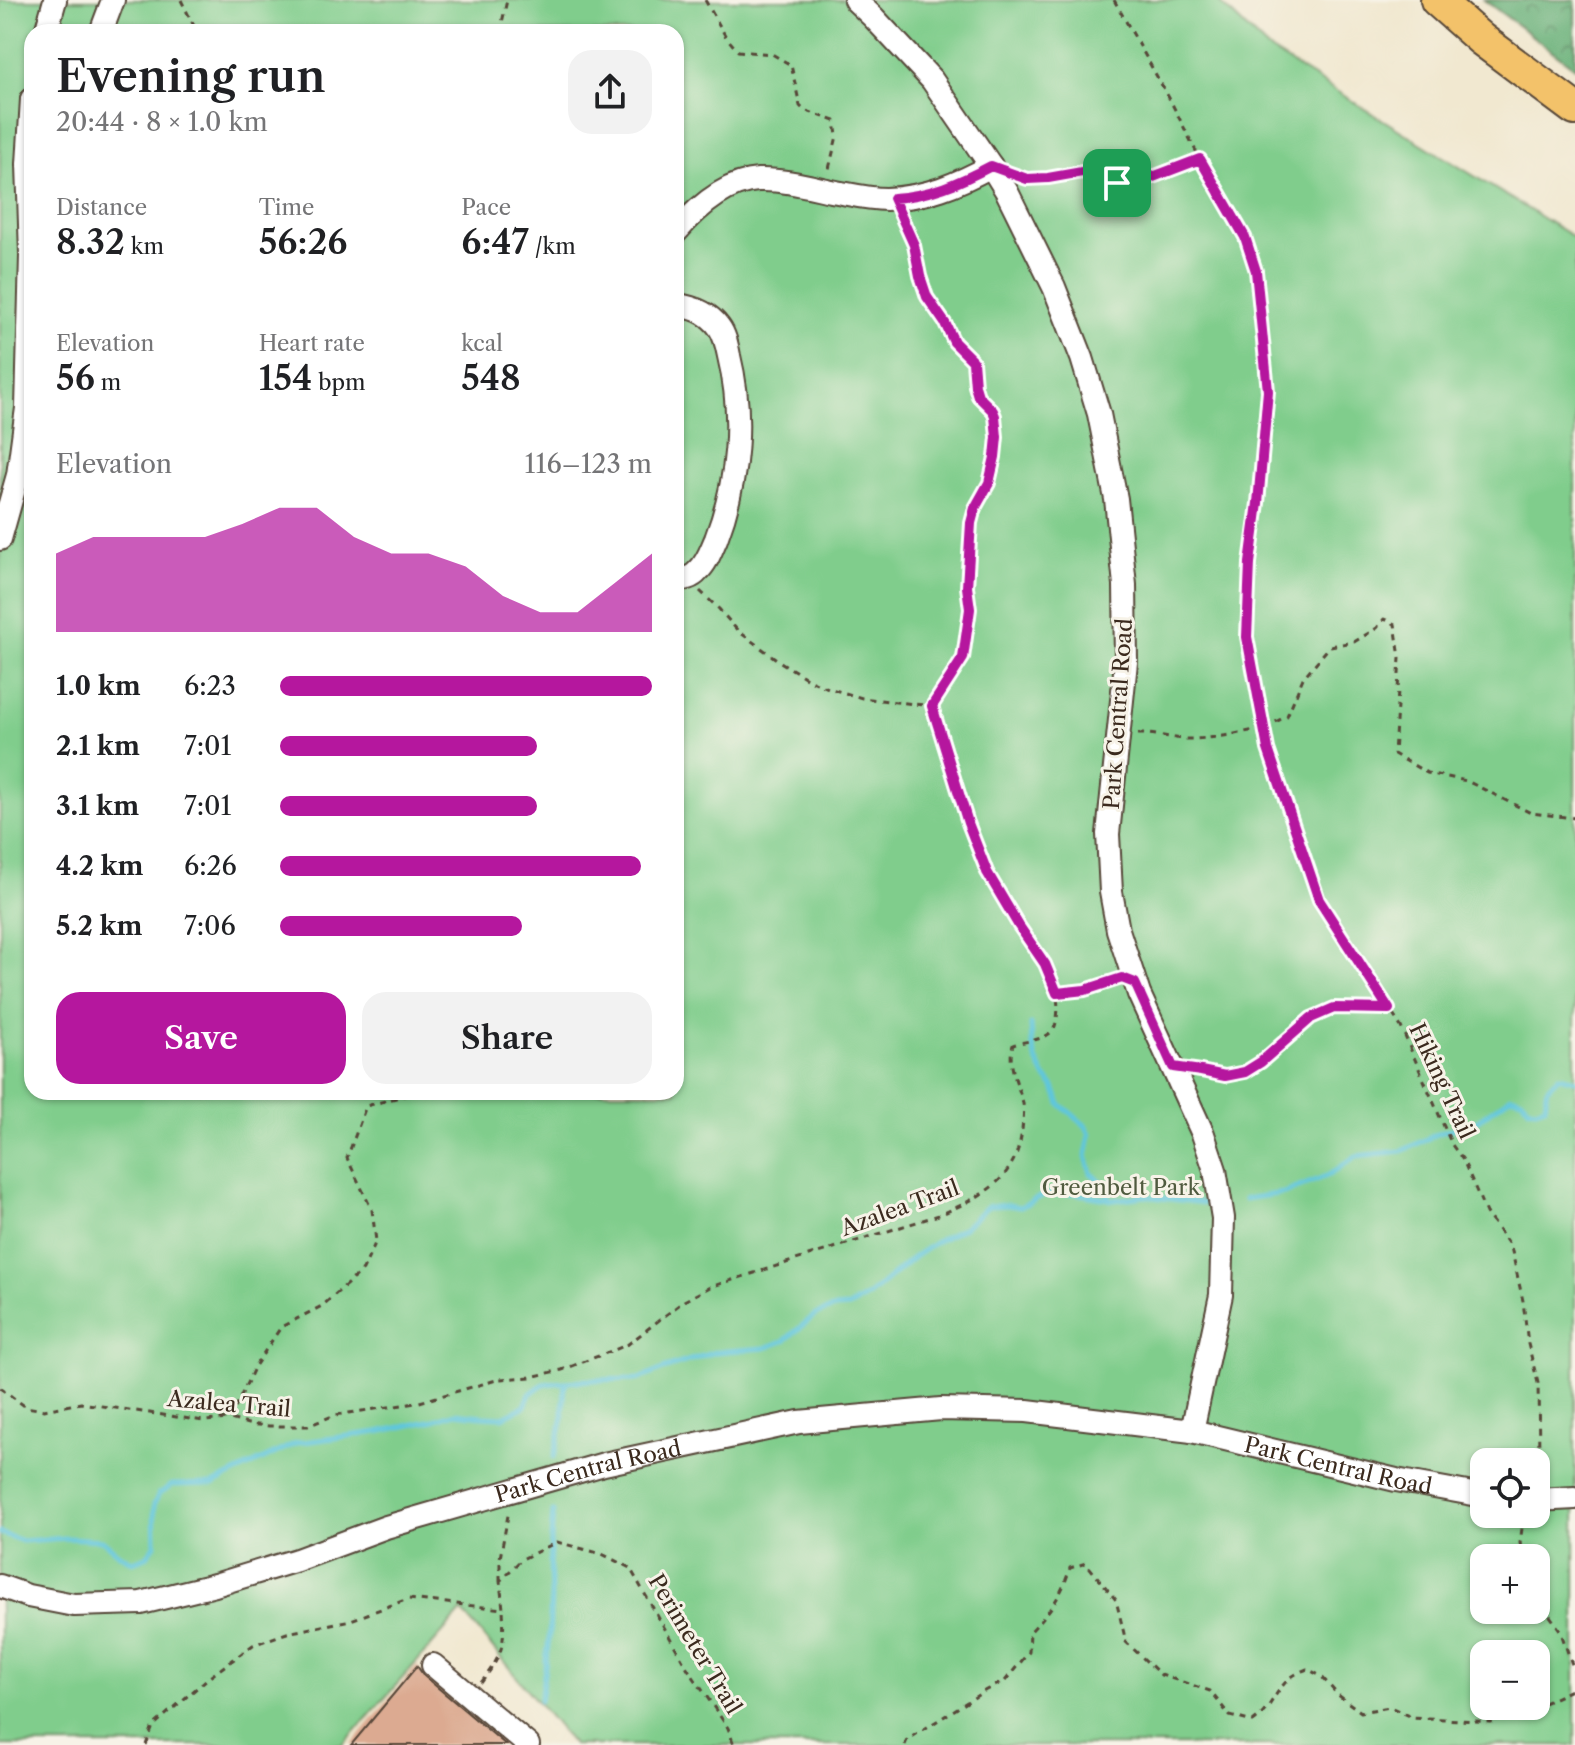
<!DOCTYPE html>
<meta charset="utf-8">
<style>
body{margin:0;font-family:"Libre Caslon Text",serif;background:#f2f2f2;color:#202124;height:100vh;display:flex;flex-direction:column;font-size:30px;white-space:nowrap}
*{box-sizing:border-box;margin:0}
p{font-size:26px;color:#757577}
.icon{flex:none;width:44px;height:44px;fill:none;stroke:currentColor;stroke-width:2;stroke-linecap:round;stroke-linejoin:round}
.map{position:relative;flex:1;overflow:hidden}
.drawer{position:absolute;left:24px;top:24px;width:660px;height:1076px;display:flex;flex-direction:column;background:#fff;border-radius:24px;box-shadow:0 2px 6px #0004}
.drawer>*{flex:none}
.tools{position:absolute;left:1470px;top:1448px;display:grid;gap:16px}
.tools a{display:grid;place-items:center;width:80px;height:80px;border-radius:16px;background:#fff;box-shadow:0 2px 6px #0004;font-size:40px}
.pin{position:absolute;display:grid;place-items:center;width:68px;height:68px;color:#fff;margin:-34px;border-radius:16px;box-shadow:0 4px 12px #0006}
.round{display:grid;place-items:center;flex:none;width:84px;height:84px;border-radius:24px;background:#f2f2f2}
.overview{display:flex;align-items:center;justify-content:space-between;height:136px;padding:0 32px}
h1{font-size:44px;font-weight:600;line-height:60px}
.figures{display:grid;grid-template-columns:repeat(3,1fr);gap:12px;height:136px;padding:8px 32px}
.figures div{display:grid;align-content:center}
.figures b{font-size:34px;font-weight:600}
.figures small{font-size:22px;font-weight:400}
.figures p{font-size:22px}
.chart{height:224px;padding:16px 32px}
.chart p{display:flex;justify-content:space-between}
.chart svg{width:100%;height:144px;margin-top:8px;fill:#b5179e;opacity:.7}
.action{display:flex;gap:16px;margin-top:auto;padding:16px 32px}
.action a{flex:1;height:92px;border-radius:24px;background:#b5179e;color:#fff;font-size:32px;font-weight:600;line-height:92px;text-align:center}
.action a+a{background:#f2f2f2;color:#202124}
ul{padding:0 32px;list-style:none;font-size:26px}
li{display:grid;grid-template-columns:128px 96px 1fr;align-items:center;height:60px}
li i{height:20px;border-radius:10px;background:#b5179e}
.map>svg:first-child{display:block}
.forest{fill:url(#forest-crowns);stroke:#526d4b;stroke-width:2}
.park{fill:#80cd8c;stroke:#5e7c55;stroke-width:2;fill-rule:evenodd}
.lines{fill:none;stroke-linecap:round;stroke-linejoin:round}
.stream{stroke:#5fc6dc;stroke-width:5}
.building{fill:#dcaa91}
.minor-casing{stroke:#564639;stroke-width:26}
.highway-casing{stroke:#564639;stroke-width:36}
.path{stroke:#564639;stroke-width:3;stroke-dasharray:6 6;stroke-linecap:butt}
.minor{stroke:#fff;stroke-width:22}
.highway{stroke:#f3c26a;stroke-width:32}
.route-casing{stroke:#fff;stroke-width:16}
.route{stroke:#b5179e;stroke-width:10}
.labels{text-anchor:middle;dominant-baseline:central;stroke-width:6;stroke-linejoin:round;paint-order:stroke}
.street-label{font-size:22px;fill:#3b2a1e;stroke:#f7f3e8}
.park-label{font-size:22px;fill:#505b3f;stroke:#f7f3e8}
</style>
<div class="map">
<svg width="1575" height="1745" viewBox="0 0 1575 1745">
<defs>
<pattern id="forest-crowns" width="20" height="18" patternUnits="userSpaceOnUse" patternTransform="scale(2)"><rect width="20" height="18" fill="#68b078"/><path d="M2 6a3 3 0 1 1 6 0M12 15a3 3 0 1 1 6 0" fill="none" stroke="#578f62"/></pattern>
</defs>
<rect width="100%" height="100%" fill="#f7f3e8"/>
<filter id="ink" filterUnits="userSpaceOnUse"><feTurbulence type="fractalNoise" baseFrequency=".0125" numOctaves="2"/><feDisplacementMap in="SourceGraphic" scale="16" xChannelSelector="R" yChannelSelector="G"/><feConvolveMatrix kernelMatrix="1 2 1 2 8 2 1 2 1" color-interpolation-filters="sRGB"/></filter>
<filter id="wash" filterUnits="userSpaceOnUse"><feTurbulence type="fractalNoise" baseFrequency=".006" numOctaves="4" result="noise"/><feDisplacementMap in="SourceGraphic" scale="32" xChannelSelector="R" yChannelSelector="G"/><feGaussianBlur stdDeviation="1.8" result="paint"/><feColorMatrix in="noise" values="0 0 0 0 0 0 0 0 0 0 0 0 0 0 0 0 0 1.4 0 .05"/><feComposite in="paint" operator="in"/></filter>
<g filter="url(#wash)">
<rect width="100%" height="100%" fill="#f1e8d0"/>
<path class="forest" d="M1484,0H1575V68L1492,6Z"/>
<path class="park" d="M0,0H1217L1268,49L1575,238V1745H573L462,1611L343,1745H0ZM32,32H676V1092H32ZM1484,1462H1536V1514H1484ZM1484,1558H1536V1610H1484ZM1484,1654H1536V1706H1484Z"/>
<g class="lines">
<g class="stream">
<path d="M1031,1025L1032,1043L1036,1059L1045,1077L1054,1087L1060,1104L1086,1126L1090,1135L1086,1156L1091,1173L1104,1184L1110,1200"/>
<path d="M1245,1199L1284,1193L1329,1175L1356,1156L1402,1151L1437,1134L1478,1120L1511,1096L1522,1099L1529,1108L1536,1109L1545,1106L1548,1087L1559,1076L1575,1080"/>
<path d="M554,1457L563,1417L565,1382"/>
<path d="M0,1533L22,1541L67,1538L102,1540L119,1554L133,1562L146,1557L155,1545L154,1504L159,1494L172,1485L213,1484L296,1443L378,1432L434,1420L455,1413L482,1416L503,1417L525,1406L530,1394L543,1384L590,1380L640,1379L663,1369L715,1352L765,1348L784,1341L815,1315L835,1308L849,1307L868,1296L914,1257L939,1240L963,1228L988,1206L1008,1205L1020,1207L1044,1195L1073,1193L1114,1200L1144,1196L1205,1203"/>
<path d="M540,1701L549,1639L551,1597L550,1554L553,1512"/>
</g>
</g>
<g id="blocks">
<path class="building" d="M417,1666L424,1676L506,1745H351Z"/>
</g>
</g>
<g filter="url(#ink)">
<use href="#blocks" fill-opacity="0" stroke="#564639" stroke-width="2"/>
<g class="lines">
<defs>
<g id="minor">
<path d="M855,0L873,17L932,80L991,166L1007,192L1054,287L1082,358L1099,414L1116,499L1125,585L1126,662L1108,834L1111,892L1118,930L1139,994L1203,1134L1215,1170L1223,1218L1221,1295L1192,1431"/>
<path d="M46,32L55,0"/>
<path d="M101,32L113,0"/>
<path d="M676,232C696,209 725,182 758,180C782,179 808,186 831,191C849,194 867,199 886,199C925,198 958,184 991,166"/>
<path d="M676,305C693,307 708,312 719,327C725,335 727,346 729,356C744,417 738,481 716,539C711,550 707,563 698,571C692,578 685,579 676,580"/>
<path d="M0,539L18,475L27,408L31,255L28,164L32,99"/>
<path d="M1536,1500L1575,1498"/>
<path id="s1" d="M0,1586L28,1596L74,1605L141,1603L215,1585L297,1560L386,1527L604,1464L799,1422L941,1409L1027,1411L1192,1431L1396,1480L1484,1496"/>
<path d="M433,1665L528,1745"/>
</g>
<path id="highway" d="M1437,0L1481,39L1575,109"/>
</defs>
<use href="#minor" class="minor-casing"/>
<use href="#highway" class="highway-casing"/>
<g class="path">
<path d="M181,0L195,28L200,32"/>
<path d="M705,0L726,37L738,51L772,54L791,65L800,106L804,110L835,121L837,136L828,173"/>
<path d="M1114,0L1169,98L1200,159L1245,237L1256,271L1268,391L1258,503L1250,563L1247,637L1264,728L1287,716L1303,678L1330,646L1354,642L1377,628L1384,619L1395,624L1400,658L1394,754L1427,773L1467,781L1531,813L1575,818"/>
<path d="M500,32L507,0"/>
<path d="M1021,176C1039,183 1059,175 1077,173C1090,172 1102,180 1114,182C1138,187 1176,168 1199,160"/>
<path d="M700,591L719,609L738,631L782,663L808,679L828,688L862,698L932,706"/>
<path d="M1138,734C1156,733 1172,739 1189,739C1214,739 1240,733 1264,728L1268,749L1319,900L1401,1027L1452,1145L1463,1160L1486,1213L1511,1247L1523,1301L1528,1344L1538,1383L1539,1455L1536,1465"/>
<path d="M1058,993L1085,990L1116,980"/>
<path d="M1195,1070C1205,1071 1216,1076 1226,1076C1269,1076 1292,1019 1333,1008C1348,1005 1373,1008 1389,1009"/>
<path d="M0,1388L26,1407L44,1410L81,1403L204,1421L230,1419L248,1424L269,1426H308L335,1415L416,1403L500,1379L530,1377L562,1370L627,1345L684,1301L710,1287L942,1214C984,1195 1016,1180 1022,1130C1023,1120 1025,1109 1022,1099C1017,1083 1007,1062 1013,1045C1026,1040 1050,1041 1055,1026C1067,988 1038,956 1019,926C1008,908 995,888 986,868C964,816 949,760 932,706L963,658L970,609L967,587L971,523L975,508L989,483L995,457L997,437L995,416L993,411L978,396L975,386L973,361L954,342L945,323L927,297L920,276L914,245L900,216"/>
<path d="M230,1419L255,1366L281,1327L322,1306L363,1270L376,1241L372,1210L347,1158L366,1106L419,1092"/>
<path d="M1524,1558L1520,1543L1524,1514"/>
<path d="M500,1581V1558L509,1510"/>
<path d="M1536,1596L1560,1630L1575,1673"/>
<path d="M481,1683C503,1653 505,1647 503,1609"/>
<path d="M146,1745L153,1726L207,1679L253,1645L287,1633L351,1620L408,1599L503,1609L500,1581L522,1559L557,1542L602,1554L630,1568L688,1669L728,1728L734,1745"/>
<path d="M905,1745L907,1740L986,1690L1005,1681L1029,1652L1030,1632C1050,1611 1061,1597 1070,1568L1086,1563L1116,1600L1126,1642L1161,1675L1210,1691L1230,1716L1253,1722C1272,1708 1274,1692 1290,1678C1295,1674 1302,1671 1307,1669L1321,1676L1338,1695L1361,1712L1390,1707L1412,1717L1491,1722L1534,1708L1575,1688"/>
</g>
<use href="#minor" class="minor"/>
<use href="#highway" class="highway"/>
</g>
</g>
<g class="lines" filter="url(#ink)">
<defs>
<path id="route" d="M1200,159L1245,237L1256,271L1268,391L1258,503L1250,563L1247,637L1268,749L1319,900L1389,1009L1334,1008L1311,1018L1261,1062L1245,1072L1225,1076L1201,1071L1173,1067L1135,983L1122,978L1085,990L1057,993L1045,964L1019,926L987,872L968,823L932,706L963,658L970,609L967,587L971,523L975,508L989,483L995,457L997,437L995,416L993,411L978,396L975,386L973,361L954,342L945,323L927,297L920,276L914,245L893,198C929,196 959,183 991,166L1027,179L1048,178L1082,172L1117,183L1145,180Z"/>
</defs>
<use href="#route" class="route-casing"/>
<use href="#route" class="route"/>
</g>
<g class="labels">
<g class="street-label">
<text transform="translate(1118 714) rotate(-86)">Park Central Road</text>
<text transform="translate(1442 1081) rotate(65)">Hiking Trail</text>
<text transform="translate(900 1208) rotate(-20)">Azalea Trail</text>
<text transform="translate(229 1404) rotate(5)">Azalea Trail</text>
<text stroke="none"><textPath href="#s1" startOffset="1372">Park Central Road</textPath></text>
<text stroke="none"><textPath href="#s1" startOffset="610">Park Central Road</textPath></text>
<text transform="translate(695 1644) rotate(59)">Perimeter Trail</text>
</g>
<g class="park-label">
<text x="1121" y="1187">Greenbelt Park</text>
</g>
</g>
</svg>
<div class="tools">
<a><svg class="icon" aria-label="locate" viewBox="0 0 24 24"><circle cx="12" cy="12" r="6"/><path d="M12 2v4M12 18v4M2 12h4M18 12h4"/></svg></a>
<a>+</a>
<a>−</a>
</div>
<div class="pin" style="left:1117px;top:183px;background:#1e9e55"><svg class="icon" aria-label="arrive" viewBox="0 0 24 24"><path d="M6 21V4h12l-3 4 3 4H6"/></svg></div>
<section class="drawer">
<div class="overview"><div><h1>Evening run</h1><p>20:44 · 8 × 1.0 km</p></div><a class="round"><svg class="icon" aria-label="share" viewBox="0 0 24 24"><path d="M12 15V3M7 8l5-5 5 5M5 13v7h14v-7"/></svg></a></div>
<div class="figures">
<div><p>Distance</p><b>8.32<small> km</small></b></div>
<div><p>Time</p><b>56:26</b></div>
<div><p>Pace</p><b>6:47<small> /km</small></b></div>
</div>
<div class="figures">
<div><p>Elevation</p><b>56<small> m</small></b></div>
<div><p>Heart rate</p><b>154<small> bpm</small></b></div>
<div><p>kcal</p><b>548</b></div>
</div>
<div class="chart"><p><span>Elevation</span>116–123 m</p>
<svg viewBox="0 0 160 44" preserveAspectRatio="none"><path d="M0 44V20L10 15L20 15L30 15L40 15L50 11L60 6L70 6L80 15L90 20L100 20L110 24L120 33L130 38L140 38L150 29L160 20V44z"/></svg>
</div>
<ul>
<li><b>1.0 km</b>6:23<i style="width:100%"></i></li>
<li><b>2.1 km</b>7:01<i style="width:69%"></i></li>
<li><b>3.1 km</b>7:01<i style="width:69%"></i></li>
<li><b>4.2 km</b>6:26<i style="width:97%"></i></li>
<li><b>5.2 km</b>7:06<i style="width:65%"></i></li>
</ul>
<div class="action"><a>Save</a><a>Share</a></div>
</section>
</div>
